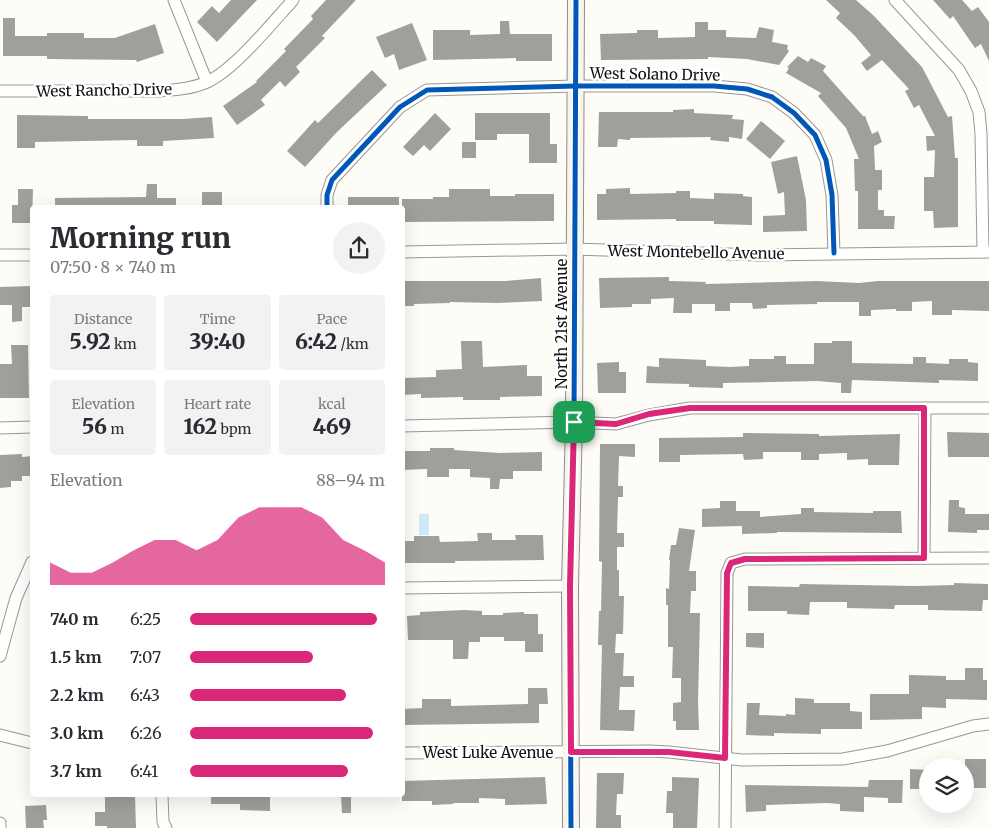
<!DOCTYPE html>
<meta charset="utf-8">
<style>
body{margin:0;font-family:Merriweather,serif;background:#f2f2f3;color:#2b2b33;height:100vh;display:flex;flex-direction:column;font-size:19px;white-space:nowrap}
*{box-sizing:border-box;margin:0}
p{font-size:16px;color:#7c7c81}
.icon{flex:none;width:28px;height:28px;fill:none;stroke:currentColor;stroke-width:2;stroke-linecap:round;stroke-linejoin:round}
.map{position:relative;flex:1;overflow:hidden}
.details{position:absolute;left:30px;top:205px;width:375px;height:592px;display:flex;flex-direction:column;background:#fff;border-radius:5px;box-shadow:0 5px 20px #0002}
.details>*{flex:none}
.tools{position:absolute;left:919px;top:758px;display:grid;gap:10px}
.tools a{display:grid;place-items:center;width:55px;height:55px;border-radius:50%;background:#fff;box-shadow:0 5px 20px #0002;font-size:25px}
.pin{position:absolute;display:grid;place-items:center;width:42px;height:42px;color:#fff;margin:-21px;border-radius:10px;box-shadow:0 2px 8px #0006}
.round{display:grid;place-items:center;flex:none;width:52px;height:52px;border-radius:26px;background:#f2f2f3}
.head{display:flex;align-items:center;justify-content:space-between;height:85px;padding:0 20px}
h1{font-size:28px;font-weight:800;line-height:38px}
.figures{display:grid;grid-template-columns:repeat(3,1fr);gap:8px;height:85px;padding:5px 20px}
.figures div{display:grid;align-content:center;border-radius:5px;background:#f2f2f3;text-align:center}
.figures b{font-size:21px;font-weight:800}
.figures small{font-size:14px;font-weight:400}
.figures p{font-size:14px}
.chart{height:140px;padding:10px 20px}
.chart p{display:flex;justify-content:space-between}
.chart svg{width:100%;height:90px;margin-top:5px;fill:#db2777;opacity:.7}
ul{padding:0 20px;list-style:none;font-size:16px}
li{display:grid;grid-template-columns:80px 60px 1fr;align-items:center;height:38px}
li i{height:12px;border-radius:6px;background:#db2777}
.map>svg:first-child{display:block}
.water{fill:#cde8f7}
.building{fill:#a19f9c}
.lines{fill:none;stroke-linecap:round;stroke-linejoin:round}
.street-casing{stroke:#979795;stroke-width:13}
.secondary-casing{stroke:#8e8d8b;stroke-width:18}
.street{stroke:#fffffe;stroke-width:11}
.secondary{stroke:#f6f4eb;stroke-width:16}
.cycleway-casing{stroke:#fff;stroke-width:8}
.cycleway{stroke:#0057b8;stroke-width:5}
.route-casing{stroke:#fff;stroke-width:10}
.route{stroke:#db2777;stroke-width:6}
.labels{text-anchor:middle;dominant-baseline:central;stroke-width:5;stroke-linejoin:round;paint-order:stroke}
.street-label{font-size:15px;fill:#111;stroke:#fff}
</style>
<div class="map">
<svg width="989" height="828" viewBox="0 0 989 828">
<rect width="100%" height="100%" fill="#fdfcf7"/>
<rect class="water" x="419" y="514" width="10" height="21"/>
<g class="building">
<path d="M231,0H257L217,42L197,22L212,6L219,13Z"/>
<path d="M326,0H356L322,36L325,38L296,67L300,72L285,87L280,81L261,100L265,105L237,125L223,106L257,82L256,81L286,51L284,49L313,19L311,16Z"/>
<path d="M826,0H856L874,16L922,67L948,117L952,116L955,158H958V227L934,228L933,211H924V177H934L935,150L927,151L926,136H935L919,105L914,108L905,91L909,89L882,60L867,71L861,63L871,55L854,35L836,18L840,13Z"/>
<path d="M933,0H962L972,11L978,7L989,22V61L981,44L975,48L953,16L950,19Z"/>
<path d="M3,18H15V36H47V33H84V38H115L155,24L164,53L137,62L136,60L47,59V56H3Z"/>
<path d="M500,21H509L510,34H552V61H516V58L433,60V30H470V35L500,34Z"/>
<path d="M695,22H708V30H726V37L756,38L759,27L774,30L772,42L788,45L787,49L789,51L779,65L747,59L708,57V59L601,60L600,34L637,33V30H658V38L695,37Z"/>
<path d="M412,23L427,60L399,70L394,54L385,58L376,37Z"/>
<path d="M798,56L808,62L811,58L826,66L823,71L863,116H865L872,134L878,131L882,142L874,146L875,170H882V190H878V210H884V216H895L894,229H858V191H855L854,159H859L846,128L818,96L821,93L786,73L789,68L787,67Z"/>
<path d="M372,70L387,85L337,132L305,167L287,151L315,120L318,123Z"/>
<path d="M694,109V113L733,115L732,119L744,120L742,139L729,137V142L710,140L711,137L630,138V140L618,139L617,147H598L599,112H673V110Z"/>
<path d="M435,113L451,129L430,151L424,145L413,156L403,147Z"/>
<path d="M475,113H550V144H557V163H529V134H497V140H475Z"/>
<path d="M17,115L88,116V119H182L212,117L214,138L163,141V146H137V140L35,142V148H17Z"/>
<path d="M761,121L785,141L770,159L746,139Z"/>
<rect x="462" y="142" width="14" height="16"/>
<path d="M797,156L806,200L807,231L763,232V216L785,215L784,192L778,194L771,162Z"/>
<path d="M147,184H157V198H176V208H55V198L146,197Z"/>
<path d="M630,188V194L676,193V191H690V198L714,199V193L743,194V196L752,197V225L714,224V221H676V219L597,220V194H606V189Z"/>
<path d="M18,189H33L32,223H12V205H18Z"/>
<path d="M449,189H490V196H515V194H554V221L402,222V199H433V197H449Z"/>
<rect x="202" y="192" width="20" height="16"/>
<rect x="348" y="197" width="51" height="11"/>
<path d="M669,277V281L706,282L705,284L817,281L859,283L878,281H989V311L952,310V315H932V301L912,302V311H896V309L871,310V316H859V302H817V304L767,305V308L753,309L752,303H730V311H715V304H692V313H673L674,298L651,299V304H632V307L600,308L599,278Z"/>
<path d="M541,278L542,301L497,303L450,302V303L414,304V306H402V281H506Z"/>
<path d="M31,286V307H22V321L12,322V305H0V287Z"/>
<path d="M461,341H482L483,367L527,365V376H542V396L500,397V400H463V397L421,398V394L402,395V378L436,377V370L462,369Z"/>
<path d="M832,341H852V363L913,364V357H926V363L949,364V359H968V362L978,363V381L939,380V383L852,380L851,393H841V383L817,381L723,383V388L689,387V384L646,383L647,366L659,367V358L706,360V366L731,367L749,366V359H774V356H786V364H814V343H832Z"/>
<path d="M11,345H28L29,398H0V364H12Z"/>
<path d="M619,362V372H626V393H598L597,363Z"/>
<path d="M947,432L989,433V457H948Z"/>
<path d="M743,433L819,434V436L900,434L899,465H868V459L847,460V453L819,454V460H801V452H763V459L744,460L743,454L680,455V462H659V438L743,437Z"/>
<path d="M600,444H635V457L619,456L618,486H623V497H618L617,533H624V547H617V570H619V596H624L623,634H616L615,653H624L623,676H634V687H620L619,710H635L634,731L600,730L602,645H598L599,611H601L602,562L599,561Z"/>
<path d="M430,448H454V450L500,453L542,452V471H513V479H500L499,489H490V478L470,477V469H449V477H427V469L402,470V451H430Z"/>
<path d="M22,454V457L32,456V476H22V481H11V487L0,488V455Z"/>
<path d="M949,500H959V507L965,508V514H989V530H977V533L948,532Z"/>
<path d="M720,501H736V511H760V517L801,514V508H814V512L873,513V511H901L902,533L777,532V533L742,534V526L702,527V509L720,508Z"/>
<path d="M679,528L695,530L689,571H696V591H691L690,613H700L698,702L699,730H676V721H673V703L681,702V678H672L673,647H668V605H666V588L669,589L670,560H669L671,545H676Z"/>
<path d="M477,533H492V540H516L515,535H543L544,560L455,561V563H402V541H414V536H439L440,542L478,541Z"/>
<path d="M954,583L988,584V600H983L982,611L928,610V605H895L894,609L847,608V602H810L809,615L787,614V611H748V586L799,587L800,584L915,586L954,585Z"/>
<path d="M464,610L482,611V615H503V613L524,612V614H538V634H543V652H525V641H504V637H480V642H469L468,659H453V640H408L407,616L420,615V612Z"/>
<path d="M746,633H764V648L746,647Z"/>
<path d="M965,668H983V680H987V700L946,699V708L922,707V719L870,720V694H909V675L946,676V680H965Z"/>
<path d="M528,688H547L548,704H539V723L402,725V709L422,708V699H451V706L528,704Z"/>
<path d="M795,698L814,699V703H850V711L862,712V729H821V734L774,733V736L746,735L747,703H760L759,715L786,716V714L795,715Z"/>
<rect x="965" y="759" width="21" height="29"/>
<path d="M910,769L928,770V789H910Z"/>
<path d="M597,773H624L623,794H617L616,815H621V828H596Z"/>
<path d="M545,777L547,804L505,805V799L479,798V803H453V804L432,805V801H402V781Z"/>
<path d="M672,777L699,778L697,828H673V813H666L667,791H672Z"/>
<path d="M869,780H903L902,803H888V798L864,797V812L840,811V804L827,803L766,805V811L746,812L745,785L868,787Z"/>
<path d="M105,795H135L136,828H107V826H95V812H105Z"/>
<path d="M211,795H270V811L240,810V804H211Z"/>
<path d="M341,795H351V813H342Z"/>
<path d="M46,805L47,820H43L44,828H26L25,806Z"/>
</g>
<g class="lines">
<defs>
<g id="street">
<path d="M174,0L207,82"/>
<path d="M895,0L959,70L971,91L979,112L981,134L983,252"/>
<path d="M0,91H158C174,90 192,89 207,82C234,70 272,23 293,0"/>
<path d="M327,208V195L332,180L400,107L427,90L576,86H714L747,89L772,97L794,113L815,135L826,160L832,195L834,253"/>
<path d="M402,252L574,249L759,255L989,252"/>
<path d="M0,255H32"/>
<path d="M402,426L574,422L616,424L649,415L690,408H989"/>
<path d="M0,428L32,427"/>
<path d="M924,558L925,408"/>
<path d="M402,588L570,586"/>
<path d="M0,656L16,598L32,562"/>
<path d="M0,735L32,743"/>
<path d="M402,753L650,751L669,752L742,760L843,759L887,751L973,726L989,724"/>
<path d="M162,795L163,822L166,828"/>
<path d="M0,823V828"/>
<path d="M725,828L727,573L731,563L745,559L989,558"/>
</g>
<path id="secondary" d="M571,828L570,586L574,422L576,0"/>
</defs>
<use href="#street" class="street-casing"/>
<use href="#secondary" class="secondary-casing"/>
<use href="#street" class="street"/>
<use href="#secondary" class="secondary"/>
<defs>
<g id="cycleway">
<path d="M327,208V195L332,180L400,107L427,90L576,86H714L747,89L772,97L794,113L815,135L826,160L832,195L834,253"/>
<path d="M571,828L570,586L574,422L576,0"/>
</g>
</defs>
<use href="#cycleway" class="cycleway-casing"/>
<use href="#cycleway" class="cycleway"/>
</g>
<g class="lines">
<defs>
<path id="route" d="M690,408H924V558L745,559L731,563L727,573L725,758L669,752H571L570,586L574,422L616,424L649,414Z"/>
</defs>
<use href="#route" class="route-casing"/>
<use href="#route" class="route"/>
</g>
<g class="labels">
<g class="street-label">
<text transform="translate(655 74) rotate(1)">West Solano Drive</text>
<text transform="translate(104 90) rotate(-1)">West Rancho Drive</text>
<text transform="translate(696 252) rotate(1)">West Montebello Avenue</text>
<text transform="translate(561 324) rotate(-90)">North 21st Avenue</text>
<text x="488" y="752">West Luke Avenue</text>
</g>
</g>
</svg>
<div class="tools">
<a><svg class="icon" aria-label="layers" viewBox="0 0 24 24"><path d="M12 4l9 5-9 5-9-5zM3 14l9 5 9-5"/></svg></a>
</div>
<div class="pin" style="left:574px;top:422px;background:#1e9e55"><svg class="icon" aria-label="arrive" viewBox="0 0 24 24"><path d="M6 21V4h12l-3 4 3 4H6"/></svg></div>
<section class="details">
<div class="head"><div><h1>Morning run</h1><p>07:50 · 8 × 740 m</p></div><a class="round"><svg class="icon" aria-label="share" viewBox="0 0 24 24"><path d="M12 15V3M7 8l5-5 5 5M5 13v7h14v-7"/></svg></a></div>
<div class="figures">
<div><p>Distance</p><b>5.92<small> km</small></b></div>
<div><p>Time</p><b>39:40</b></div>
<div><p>Pace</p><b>6:42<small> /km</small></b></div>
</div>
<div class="figures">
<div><p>Elevation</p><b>56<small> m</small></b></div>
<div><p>Heart rate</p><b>162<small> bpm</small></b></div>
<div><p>kcal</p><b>469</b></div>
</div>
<div class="chart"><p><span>Elevation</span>88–94 m</p>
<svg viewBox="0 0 160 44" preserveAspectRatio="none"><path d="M0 44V33L10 38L20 38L30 33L40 27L50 22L60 22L70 27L80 22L90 11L100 6L110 6L120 6L130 11L140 22L150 27L160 33V44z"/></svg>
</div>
<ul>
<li><b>740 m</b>6:25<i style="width:96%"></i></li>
<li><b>1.5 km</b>7:07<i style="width:63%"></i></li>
<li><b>2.2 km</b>6:43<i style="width:80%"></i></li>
<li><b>3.0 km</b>6:26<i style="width:94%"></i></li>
<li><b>3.7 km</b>6:41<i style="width:81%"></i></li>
</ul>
</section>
</div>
